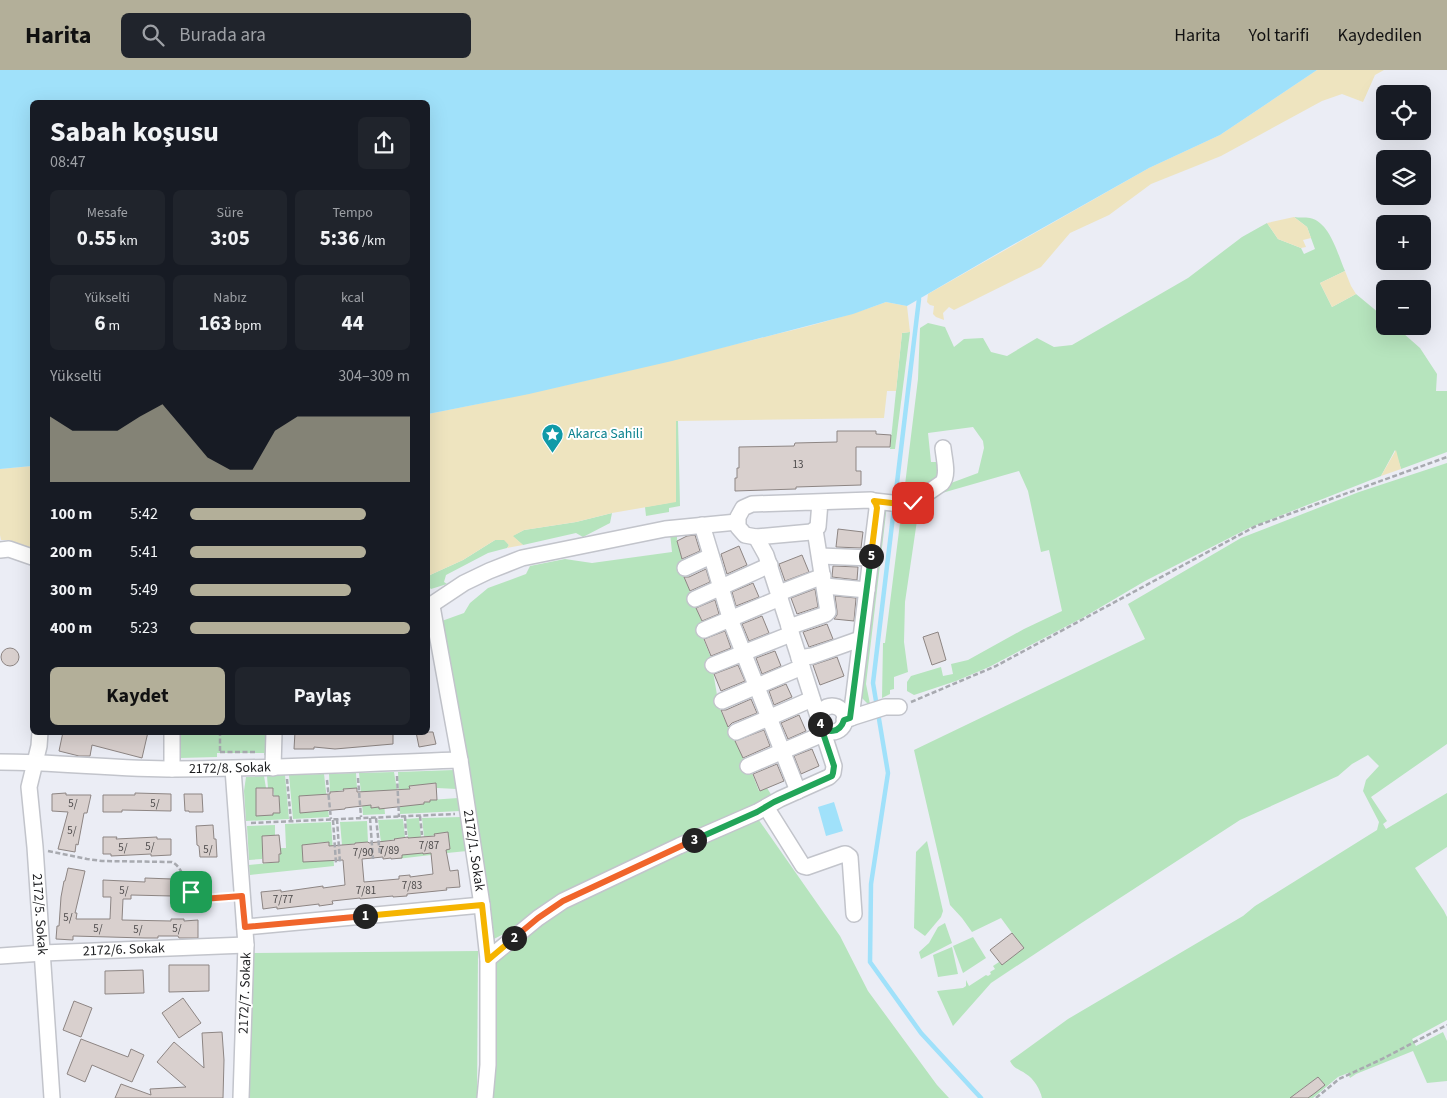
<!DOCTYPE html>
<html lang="tr">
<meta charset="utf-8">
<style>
body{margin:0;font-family:"Source Sans 3",sans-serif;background:#20242c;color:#f1f3f6;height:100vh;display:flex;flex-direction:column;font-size:19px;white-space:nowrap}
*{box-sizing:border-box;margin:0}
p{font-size:16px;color:#9ea1a6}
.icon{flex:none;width:28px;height:28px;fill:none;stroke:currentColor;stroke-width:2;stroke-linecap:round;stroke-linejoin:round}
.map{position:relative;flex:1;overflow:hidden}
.details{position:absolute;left:30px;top:30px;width:400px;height:635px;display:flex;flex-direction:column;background:#171b24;border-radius:8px;box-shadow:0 5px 20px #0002}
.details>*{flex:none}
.fabs{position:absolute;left:1376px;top:15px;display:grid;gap:10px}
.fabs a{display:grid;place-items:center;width:55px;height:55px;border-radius:8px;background:#171b24;box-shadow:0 5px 20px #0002;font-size:25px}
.pin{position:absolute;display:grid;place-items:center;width:42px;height:42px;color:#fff;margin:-21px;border-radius:10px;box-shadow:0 2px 8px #0006}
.km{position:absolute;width:25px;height:25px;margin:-12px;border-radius:50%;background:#222;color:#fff;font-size:14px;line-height:25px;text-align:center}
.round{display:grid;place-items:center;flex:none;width:52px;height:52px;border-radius:8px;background:#20242c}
.overview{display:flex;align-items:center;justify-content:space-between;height:85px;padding:0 20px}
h1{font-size:28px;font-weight:700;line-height:38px}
.figures{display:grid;grid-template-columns:repeat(3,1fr);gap:8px;height:85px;padding:5px 20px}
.figures div{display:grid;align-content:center;border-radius:8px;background:#20242c;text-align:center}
.figures b{font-size:21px;font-weight:700}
.figures small{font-size:14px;font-weight:400}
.figures p{font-size:14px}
.chart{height:140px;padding:10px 20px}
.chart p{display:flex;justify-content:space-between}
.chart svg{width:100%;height:90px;margin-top:5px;fill:#b3af99;opacity:.7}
.action{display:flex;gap:10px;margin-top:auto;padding:10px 20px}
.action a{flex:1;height:58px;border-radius:8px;background:#b3af99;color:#111;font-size:20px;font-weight:700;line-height:58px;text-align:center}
.action a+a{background:#20242c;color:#f1f3f6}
ul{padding:0 20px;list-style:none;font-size:16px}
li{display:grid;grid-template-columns:80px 60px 1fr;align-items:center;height:38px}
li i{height:12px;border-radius:6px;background:#b3af99}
header{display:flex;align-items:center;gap:30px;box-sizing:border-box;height:70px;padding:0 25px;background:#b3af99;color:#111}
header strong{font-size:24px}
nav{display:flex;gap:28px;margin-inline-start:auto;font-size:18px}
.search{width:350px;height:45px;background:#20242c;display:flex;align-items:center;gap:12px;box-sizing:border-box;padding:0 18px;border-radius:8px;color:#9ea1a6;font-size:19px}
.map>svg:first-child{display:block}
.green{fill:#b6e4bd;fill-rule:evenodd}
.sand{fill:#eee4bf}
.water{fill:#a0e1fa}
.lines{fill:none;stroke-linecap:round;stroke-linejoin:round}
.stream{stroke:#a0e1fa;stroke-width:4.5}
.building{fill:#d9d0ce;stroke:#8d8583;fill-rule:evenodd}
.minor-casing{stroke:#c2c4cb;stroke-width:18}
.path{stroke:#a8aab0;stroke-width:2.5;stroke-dasharray:5 2.5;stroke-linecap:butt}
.minor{stroke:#fff;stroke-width:15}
.split-1-casing{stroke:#fff;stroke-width:10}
.split-2-casing{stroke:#fff;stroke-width:10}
.split-3-casing{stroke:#fff;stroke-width:10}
.split-4-casing{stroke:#fff;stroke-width:10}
.split-5-casing{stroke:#fff;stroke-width:10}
.split-6-casing{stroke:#fff;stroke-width:10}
.split-1{stroke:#f0652b;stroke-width:6}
.split-2{stroke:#f5b400;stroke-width:6}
.split-3{stroke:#f0652b;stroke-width:6}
.split-4{stroke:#22a559;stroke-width:6}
.split-5{stroke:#22a559;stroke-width:6}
.split-6{stroke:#f5b400;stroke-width:6}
.labels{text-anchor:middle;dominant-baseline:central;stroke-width:4;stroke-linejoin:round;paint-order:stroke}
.number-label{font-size:11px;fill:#4a4849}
.culture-label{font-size:14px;fill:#0d838f;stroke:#fff;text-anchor:start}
.street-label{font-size:14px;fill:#1a1b1d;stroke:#fff}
</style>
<header>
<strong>Harita</strong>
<div class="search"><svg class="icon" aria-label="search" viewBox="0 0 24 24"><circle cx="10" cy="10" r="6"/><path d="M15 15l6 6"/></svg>Burada ara</div>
<nav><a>Harita</a><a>Yol tarifi</a><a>Kaydedilen</a></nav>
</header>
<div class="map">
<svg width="1447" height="1028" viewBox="0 0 1447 1028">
<rect width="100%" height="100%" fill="#ebedf5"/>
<g class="green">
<path d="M1294,147C1299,148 1305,147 1310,148C1330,152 1338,185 1345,201L1320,213L1332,237L1356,224L1385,248V256H1395L1420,278L1437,304L1436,321H1447V382L1401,399L1395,380L1381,406L1249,458L1145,511L1084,547L989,597L956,611L914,625L907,621V612L911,606L941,597L943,606L953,604L951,594L968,590L1024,559L1062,541L1049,480L1041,482L1028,421L1019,401L942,423L919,437L905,532L904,572L908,602L894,607V619L890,620V624L882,628L883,573H885L902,437L943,416L978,403L984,378L983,371L973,357L928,363L931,392H937L939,412L903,431L918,309L920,258L928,253L945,257L954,277L964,269L983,268L991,282L1007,286L1037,268L1054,277L1072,275L1188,208L1242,167L1267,153L1278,169L1301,178L1304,184L1315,179L1307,157Z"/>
<path d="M910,262L895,379H890L902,263Z"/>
<path d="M675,351H678L680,436L669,438V442L646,446L645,437L668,433Z"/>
<path d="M1447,393V674L1371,727L1387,751L1383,754L1386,759L1447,723V777L1415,798L1444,841L1447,847V950L1412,969L1416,976L1443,962L1447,971V1011L1427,1013L1413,981L1356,1004L1350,1008L1348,1003L1338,1007L1313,1028H1308L1325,1015L1318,1007L1296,1023L1299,1028H1042C1040,1019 1034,1009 1026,1004C1019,999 1014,999 1010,991L1068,949L1243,846L1255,836L1377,760L1379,752L1363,721L1366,710L1379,696L1368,685L1352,694L1338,706L1240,750L1083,852L991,913L953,956L937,921L963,918L966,916V910L969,916L986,905L988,906L991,904L990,902L995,899L993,896L999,892L1002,894L1023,878L1001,848L972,862L962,848L950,835L914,680L1145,569L1128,534L1241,468L1359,422Z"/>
<path d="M881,435H887L866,614L870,634H868L859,625Z"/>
<path d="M612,443L610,453L583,467L576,463L523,475L512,466L524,460L576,452Z"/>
<path d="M677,462V471L684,494L683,504L704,557V567L703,568L712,590L713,601L719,637L729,659L732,658L735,669L744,690H747L759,721L767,718L772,726L492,870L439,552L464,543L470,533L488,518L526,504L530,496L565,489L592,493L672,482L670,463Z"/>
<path d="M504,469L509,475L507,478L488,483L446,505L444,512L447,514L431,519L428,516V508L430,505L463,490L495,470Z"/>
<path d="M178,663H268L267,686L264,685V683H217V687L179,688Z"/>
<path d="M454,700L457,719L437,718L436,713L409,717L410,733L424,734V732H430V730L458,728L460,741L400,744L398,702Z"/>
<path d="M394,702L397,720L383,722L385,744L363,745L359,703Z"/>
<path d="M356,703L357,718L330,722L329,704Z"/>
<path d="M324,704L329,747L293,749L289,705Z"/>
<path d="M285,705L289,749L246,751L244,721L246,707L264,706L266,718L256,719L275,731L273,718H268L267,706Z"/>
<path d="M756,746L840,866L868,921L937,1015L949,1028H492L497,959V887L546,850L587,824Z"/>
<path d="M461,747L467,781L437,784L442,780L450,779L448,763L424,767L422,748Z"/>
<path d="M419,748L423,784L431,783V785L397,789L396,787L402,785L408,767L406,749Z"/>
<path d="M403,749L405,767L381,772L378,750Z"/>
<path d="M367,751L368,772L342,775L340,752Z"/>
<path d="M331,752L334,796L250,805L249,795L279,792L280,778H286L285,754ZM329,772L330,788L317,791L316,773Z"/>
<path d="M275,755V765L262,780V789L249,790L247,756Z"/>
<path d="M927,771L943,841L941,847L925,866L914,858L916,782Z"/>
<path d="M945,853L952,873L921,889L919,882L929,873L938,857Z"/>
<path d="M973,867L986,888L963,903L953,876Z"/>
<path d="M952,877L958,904L938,907L933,885Z"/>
<path d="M478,881L477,1028H248L251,883Z"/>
</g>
<g class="sand">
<path d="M1317,0H1384L1375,5L1363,32L1342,24L1322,31L1221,86L1151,114L1109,145L1070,163L1041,197L954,240L949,237L943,243L944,250L936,247L933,244L934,236L930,235L927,232L928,224L1149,98L1220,65Z"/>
<path d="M1294,147L1307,157L1311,168L1303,170L1306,177L1301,178L1278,169L1267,153Z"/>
<path d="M1345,201L1351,216L1356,224L1332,237L1320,213Z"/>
<path d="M886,232L907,236L910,262L902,263L896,321H887L884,348L676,351V432L612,443L576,452L524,460L513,466L523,475L507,478L509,475L504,470H495L463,490L430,505L428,508V344C530,324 631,301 732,275C784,262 836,251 886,232Z"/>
<path d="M1396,380L1401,399L1381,406Z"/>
<path d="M32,396V478L8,470H1L0,465V399Z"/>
</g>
<g class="water">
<path d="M0,0H1317L1220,65L1149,98L1000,182L907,236L886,232L853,244L672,291L529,324L428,344V32H32V396L0,399Z"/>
<path d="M834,732L843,761L826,766L818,737Z"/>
</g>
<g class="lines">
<path class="stream" d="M919,229L873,613L888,703L871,814L870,892L921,963L981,1028"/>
</g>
<g class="building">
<path d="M837,361H876V364L891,365L890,377H856V401H861V415L796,417V419L735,421V408H737V398H739V377L794,376L795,373L837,372Z"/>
<path d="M838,459L863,462L861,478L836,477Z"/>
<path d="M695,465L700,481L682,489L677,471L687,466Z"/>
<path d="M739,476L747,495L727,504L721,484Z"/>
<path d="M802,485L809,502L785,511L779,494Z"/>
<path d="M833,496L858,497L857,510L832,507Z"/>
<path d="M706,499L710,512L690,521L684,507H689Z"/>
<path d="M753,513L759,527L736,536L732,522Z"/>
<path d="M815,519L818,537L797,544L791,528Z"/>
<path d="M835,526L856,528L854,551L834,549L837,545V541Z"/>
<path d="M715,530L719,544L702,551L696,538Z"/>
<path d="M762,546L769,563L749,571L742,554Z"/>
<path d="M827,554L833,569L809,577L803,562Z"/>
<path d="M725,561L731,578L711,586L704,569Z"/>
<path d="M938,562L946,590L932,595L923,567Z"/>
<circle cx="10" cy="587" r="9"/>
<path d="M775,581L781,596L762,604L756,588Z"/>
<path d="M837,587L844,606L820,615L813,595Z"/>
<path d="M738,595L745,611L721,621L714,604Z"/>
<path d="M786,614L792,627L774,635L769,621Z"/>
<path d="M751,629L757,643L732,653L728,657L721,640H726Z"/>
<path d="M799,645L806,661L788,669L781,653Z"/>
<path d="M764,660L770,676L743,688L735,671Z"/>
<path d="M63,662H148L142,688L92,675L90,686H79L59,681Z"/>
<path d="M295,662H393V674L335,679L314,677V679H294Z"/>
<path d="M416,662H433L436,674L419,677Z"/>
<path d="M812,679L819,696L801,704L794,686Z"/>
<path d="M777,694L784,711L760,721L753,704Z"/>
<path d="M436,713L437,730H430V732H424V734L379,739V737L371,738V735L345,738V739L300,743L299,726L330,724V722L344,721L343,719L357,718V722L410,719L409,716Z"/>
<path d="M256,718H273V726H279L280,743H273V745L256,746Z"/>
<path d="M66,723V725H91L87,743H84L78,775L76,774L75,782L58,779L68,742L52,741V724Z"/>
<path d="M135,723L171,724V741L122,740V742H103V725H135Z"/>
<path d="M184,724H202L203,742H189V741H185Z"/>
<path d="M213,755L214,769H216L217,787H200L199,776L197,775L196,756Z"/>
<path d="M448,762L450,779L446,780L450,801L458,800L460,817L446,818L447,820L407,824V826L393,827V826L360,829V828L332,831L333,834L319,836V834L277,839V837L263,839L261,822L281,820V822L323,816V818L345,815L343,790L303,792L302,775L329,772V776L355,774V773L368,772L369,773L395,770L394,769L408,767V768L435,766L434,764ZM423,783V784L431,783L433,804L410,807V805L399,806V809L364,812L362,789L383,787V789L391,788V789L402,788V785Z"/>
<path d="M279,765L281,784H279V792L263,793L262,766Z"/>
<path d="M103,767H117L116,769L157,767V769H171V785L151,786V784L111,786V784H103Z"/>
<path d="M68,798L85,801L75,843H77L76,849H110L111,827H103V810L145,812V808L172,809V826L131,825V829H123L122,850L171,851V849H184V851L198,850V868H179L178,866H158V868H145L73,866V870L56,869L57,856H59L61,827L64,811H65Z"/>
<path d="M1012,863L1024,878L1002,895L990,880Z"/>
<path d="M169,895H209V921L169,922Z"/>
<path d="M143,900L144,923L105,924V901Z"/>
<path d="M183,928L201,953L179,968L162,943Z"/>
<path d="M74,931L92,938L81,967L63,960Z"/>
<path d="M222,962L224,990L223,1028H115L121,1014L151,1025L150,1019L186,1017L157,992L174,972L204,998L202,963Z"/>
<path d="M81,969L128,987L131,979L144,985L132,1012L92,995L85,1012L67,1004Z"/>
<path d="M1318,1007L1325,1015L1315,1023L1308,1028H1290Z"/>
</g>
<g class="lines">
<defs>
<g id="minor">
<path d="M874,431L910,435L942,413C949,405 944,389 943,378"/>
<path d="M820,432L818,457L811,462L756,467L745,465L738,457V447L743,438L752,434L871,430L876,433L877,439L851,648"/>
<path d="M702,455L732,554L798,721"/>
<path d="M0,480L9,479L32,487"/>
<path d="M820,486L871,488"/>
<path d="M685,498L711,486"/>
<path d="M825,516L867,520"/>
<path d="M779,523L823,506"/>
<path d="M695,529L770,495"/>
<path id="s1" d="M432,536L460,690L482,835L488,889V995L485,1028"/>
<path d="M428,537L464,513L489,501L522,488L665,459L737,452"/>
<path d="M789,557L826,544L828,542L815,460"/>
<path d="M704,560L780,528"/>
<path d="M799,588L812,586L860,569"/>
<path d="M713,595L791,564"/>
<path d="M722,631L802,597"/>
<circle cx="832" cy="649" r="13"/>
<path d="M844,650L885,637H899"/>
<path id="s2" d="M40,662L39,676L29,717L35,777L52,1028"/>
<path d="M736,662L812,629"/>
<path id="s3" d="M0,692C58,692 116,699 175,699C270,699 365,693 460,690"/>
<path d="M748,696L823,664"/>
<path d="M273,698L274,662"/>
<path d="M172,699V662"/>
<path d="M233,699L246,875L241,1028"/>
<path d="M766,737L803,796L807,797L844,784H846L850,787L854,844"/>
<path d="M245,857L482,835"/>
<path id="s4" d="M0,886L43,883L246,875"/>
<path d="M488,889L538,848L563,831L679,776L757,742L780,729L829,707L833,703L834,696L766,485L756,467"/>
</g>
</defs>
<use href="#minor" class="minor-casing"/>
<g class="path">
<path d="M911,632L996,596L1256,456L1447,387"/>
<path d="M220,681V662"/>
<path d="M220,682H257"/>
<path d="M397,706L399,747"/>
<path d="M358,708L361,747"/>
<path d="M287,709L291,751"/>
<path d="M327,710L331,749"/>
<path d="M405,746L406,765"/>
<path d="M420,746L422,765"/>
<path d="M370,748L373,789"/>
<path d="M376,748L380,785"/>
<path d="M337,749L340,793"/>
<path d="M333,750L336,793"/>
<path d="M251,753L455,744"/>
<path d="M48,781L87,789L102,791L172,792C186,799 184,820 197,829L229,827"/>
<path d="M1316,1028L1339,1009L1382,989L1447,955"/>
</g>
<use href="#minor" class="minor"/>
</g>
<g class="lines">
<defs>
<path id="split-1" d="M191,822L197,828L202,829L242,826L245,857L365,846"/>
<path id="split-2" d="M365,846L482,835L488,890L514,868"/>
<path id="split-3" d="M514,868L538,848L563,831L694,770"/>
<path id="split-4" d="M694,770L757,742L774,732L832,706L833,703L834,696L820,654"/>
<path id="split-5" d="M820,654V653C826,665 840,663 844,650L850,648L871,486"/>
<path id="split-6" d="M871,486L877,438L876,434L874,431L909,435L913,433"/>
</defs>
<use href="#split-1" class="split-1-casing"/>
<use href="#split-2" class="split-2-casing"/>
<use href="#split-3" class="split-3-casing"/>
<use href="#split-4" class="split-4-casing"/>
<use href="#split-5" class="split-5-casing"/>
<use href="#split-6" class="split-6-casing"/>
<use href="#split-1" class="split-1"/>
<use href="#split-2" class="split-2"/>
<use href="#split-3" class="split-3"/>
<use href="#split-4" class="split-4"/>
<use href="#split-5" class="split-5"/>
<use href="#split-6" class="split-6"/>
</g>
<defs>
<symbol id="sight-pin" viewBox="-11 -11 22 30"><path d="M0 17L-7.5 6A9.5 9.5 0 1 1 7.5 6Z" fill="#0f9aa8" stroke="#fff"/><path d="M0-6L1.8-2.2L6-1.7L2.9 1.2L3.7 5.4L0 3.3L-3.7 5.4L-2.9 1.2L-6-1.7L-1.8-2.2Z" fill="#fff"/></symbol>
</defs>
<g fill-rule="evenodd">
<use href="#sight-pin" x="540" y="352" width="25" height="34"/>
</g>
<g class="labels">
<g class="number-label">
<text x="798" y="394">13</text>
<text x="73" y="733">5/</text>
<text x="155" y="733">5/</text>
<text x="72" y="760">5/</text>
<text x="429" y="775">7/87</text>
<text x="150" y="776">5/</text>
<text x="123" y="777">5/</text>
<text x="208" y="779">5/</text>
<text x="389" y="780">7/89</text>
<text x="363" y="782">7/90</text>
<text x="412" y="815">7/83</text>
<text x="124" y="820">5/</text>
<text x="366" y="820">7/81</text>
<text x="283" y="829">7/77</text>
<text x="68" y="847">5/</text>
<text x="98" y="858">5/</text>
<text x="177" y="858">5/</text>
<text x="138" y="859">5/</text>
</g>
<g class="culture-label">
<text x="568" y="364">Akarca Sahili</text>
</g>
<g class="street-label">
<text stroke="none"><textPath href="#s3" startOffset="230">2172/8. Sokak</textPath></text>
<text stroke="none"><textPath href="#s1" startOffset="248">2172/1. Sokak</textPath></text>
<text stroke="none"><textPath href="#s2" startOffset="184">2172/5. Sokak</textPath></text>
<text stroke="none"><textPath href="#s4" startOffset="124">2172/6. Sokak</textPath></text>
<text transform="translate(245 923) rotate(-88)">2172/7. Sokak</text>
</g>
</g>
</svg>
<div class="fabs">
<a><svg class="icon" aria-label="locate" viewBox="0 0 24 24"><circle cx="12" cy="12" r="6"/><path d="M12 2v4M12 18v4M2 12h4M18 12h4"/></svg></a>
<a><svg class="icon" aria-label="layers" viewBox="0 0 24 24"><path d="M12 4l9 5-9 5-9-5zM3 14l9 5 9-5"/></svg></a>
<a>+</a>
<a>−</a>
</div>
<div class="pin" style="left:191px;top:822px;background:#1e9e55"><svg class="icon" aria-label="arrive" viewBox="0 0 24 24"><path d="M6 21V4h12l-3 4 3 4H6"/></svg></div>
<div class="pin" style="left:913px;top:433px;background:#d93025"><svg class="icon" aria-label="check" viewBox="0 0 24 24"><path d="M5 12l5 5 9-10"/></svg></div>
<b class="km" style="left:365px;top:846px">1</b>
<b class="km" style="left:514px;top:868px">2</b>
<b class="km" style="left:694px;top:770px">3</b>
<b class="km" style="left:820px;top:654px">4</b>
<b class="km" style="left:871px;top:486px">5</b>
<section class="details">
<div class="overview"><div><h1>Sabah koşusu</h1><p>08:47</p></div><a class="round"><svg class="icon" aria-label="share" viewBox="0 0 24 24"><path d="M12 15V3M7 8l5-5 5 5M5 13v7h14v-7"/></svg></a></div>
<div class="figures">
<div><p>Mesafe</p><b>0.55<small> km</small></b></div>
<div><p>Süre</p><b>3:05</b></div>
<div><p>Tempo</p><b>5:36<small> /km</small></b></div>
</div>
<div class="figures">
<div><p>Yükselti</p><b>6<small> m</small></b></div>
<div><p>Nabız</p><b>163<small> bpm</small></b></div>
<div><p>kcal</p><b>44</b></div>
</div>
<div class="chart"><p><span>Yükselti</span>304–309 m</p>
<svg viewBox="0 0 160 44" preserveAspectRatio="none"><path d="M0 44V12L10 19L20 19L30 19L40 12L50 6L60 19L70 32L80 38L90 38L100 19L110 12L120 12L130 12L140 12L150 12L160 12V44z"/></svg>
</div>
<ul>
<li><b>100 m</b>5:42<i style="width:80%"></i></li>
<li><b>200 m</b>5:41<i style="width:80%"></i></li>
<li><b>300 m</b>5:49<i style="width:73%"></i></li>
<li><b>400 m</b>5:23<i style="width:100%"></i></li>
</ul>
<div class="action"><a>Kaydet</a><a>Paylaş</a></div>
</section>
</div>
